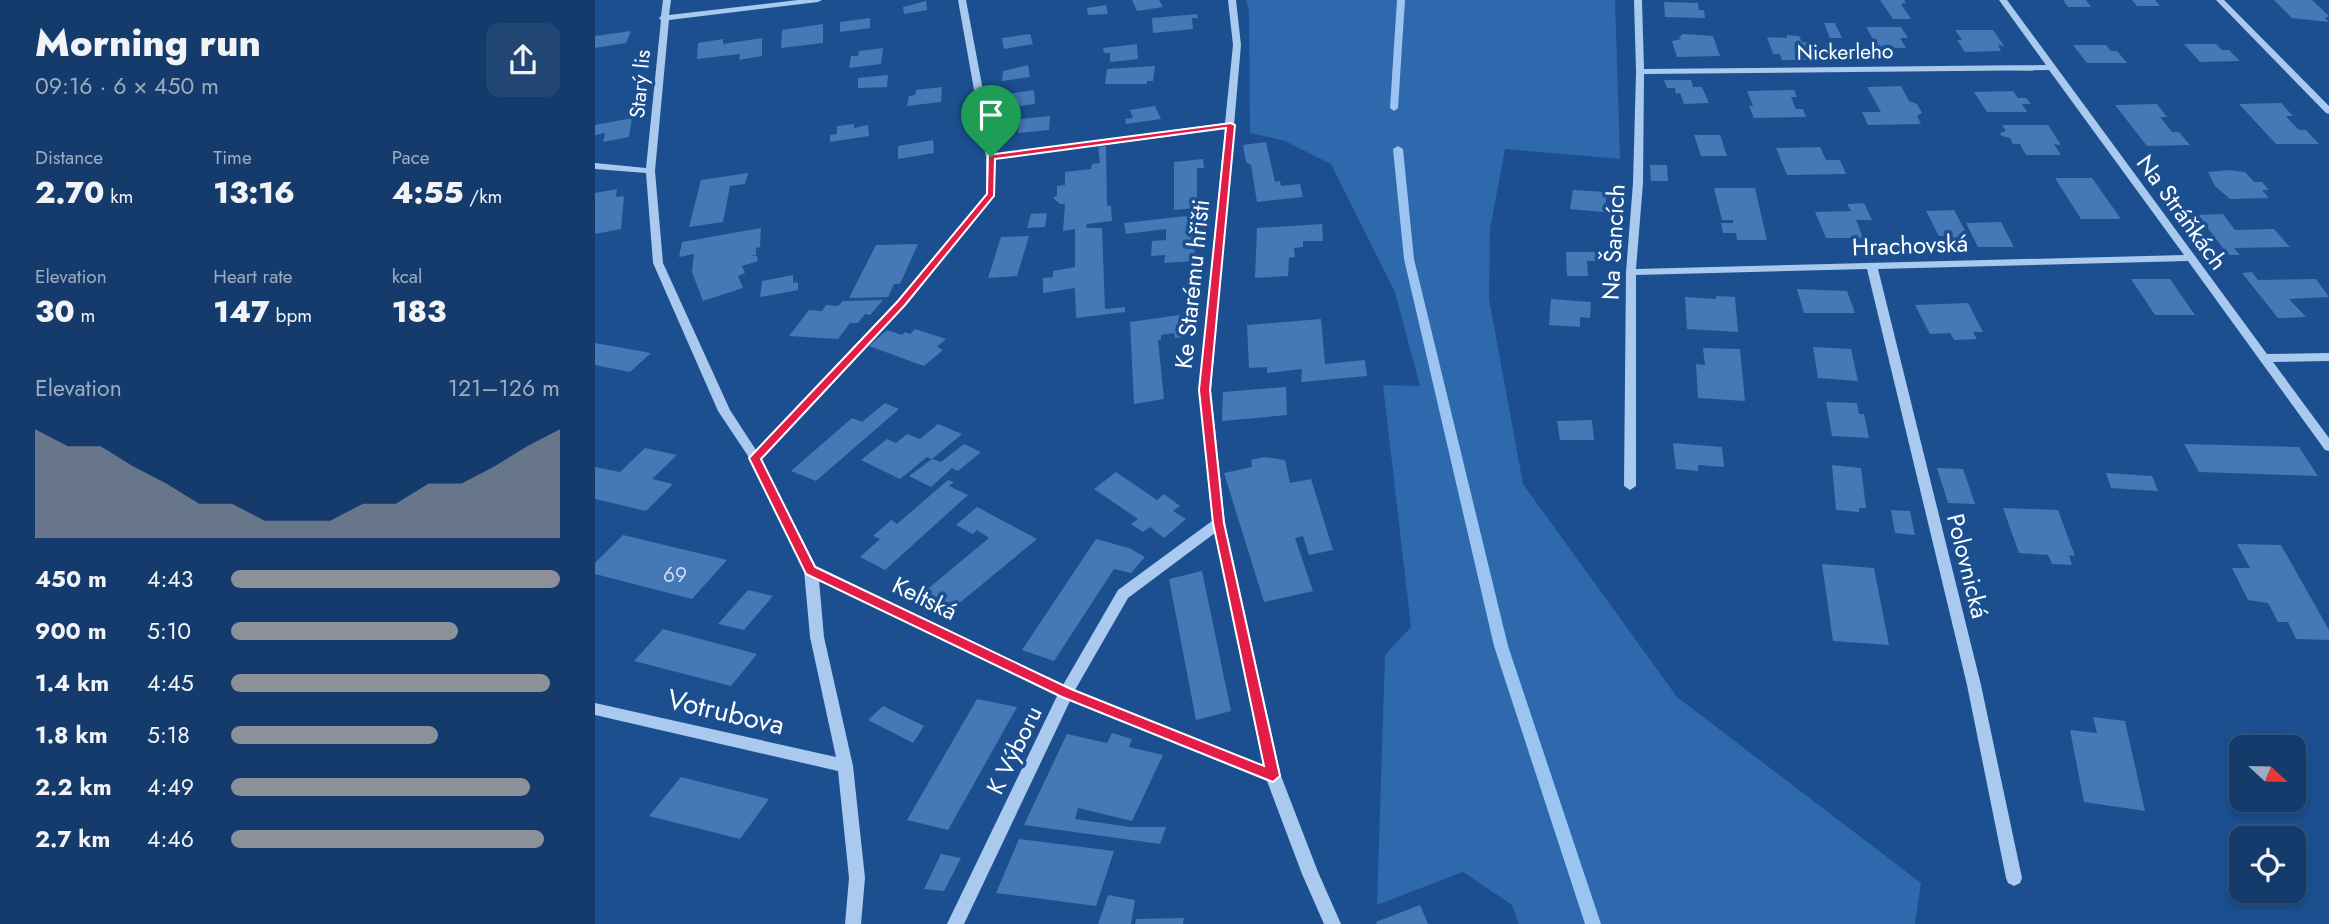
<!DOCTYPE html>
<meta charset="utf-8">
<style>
body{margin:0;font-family:Jost,sans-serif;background:#214673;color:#f1f3f6;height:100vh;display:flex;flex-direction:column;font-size:26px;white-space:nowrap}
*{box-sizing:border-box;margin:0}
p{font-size:23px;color:#9dadc1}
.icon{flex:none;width:38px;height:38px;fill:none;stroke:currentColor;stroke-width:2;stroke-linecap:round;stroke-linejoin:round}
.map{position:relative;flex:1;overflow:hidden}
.sheet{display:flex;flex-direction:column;background:#143b6b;width:595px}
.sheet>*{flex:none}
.needle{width:46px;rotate:112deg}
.fabs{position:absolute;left:1634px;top:735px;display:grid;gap:14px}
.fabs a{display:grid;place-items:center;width:77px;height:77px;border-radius:14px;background:#143b6b;box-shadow:0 4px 10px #0003,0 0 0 2px #33557e;font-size:35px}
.pin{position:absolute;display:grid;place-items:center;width:60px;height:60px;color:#fff;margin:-72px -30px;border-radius:50% 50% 50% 0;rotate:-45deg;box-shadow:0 0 7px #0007}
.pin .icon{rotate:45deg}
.round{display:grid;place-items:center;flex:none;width:74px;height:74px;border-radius:14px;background:#214673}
.overview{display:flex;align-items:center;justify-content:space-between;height:119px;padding:0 35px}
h1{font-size:38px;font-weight:800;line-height:52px}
.stats{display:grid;grid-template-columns:repeat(3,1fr);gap:10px;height:119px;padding:7px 35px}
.stats div{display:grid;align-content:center}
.stats b{font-size:30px;font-weight:800}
.stats small{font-size:19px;font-weight:400}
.stats p{font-size:19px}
.chart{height:196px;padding:14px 35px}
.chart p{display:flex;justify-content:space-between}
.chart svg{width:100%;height:126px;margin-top:7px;fill:#8c9099;opacity:.7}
ul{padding:0 35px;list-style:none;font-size:23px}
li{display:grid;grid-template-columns:112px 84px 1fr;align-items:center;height:52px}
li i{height:18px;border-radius:9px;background:#8c9099}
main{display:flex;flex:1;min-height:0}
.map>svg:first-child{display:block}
.green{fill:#2e69ad}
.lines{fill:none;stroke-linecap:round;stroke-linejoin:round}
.stream{fill:#9cc4f0;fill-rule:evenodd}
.building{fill:#4478b7}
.minor{fill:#a9c9ee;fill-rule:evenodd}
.route{fill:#e11d48;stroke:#fff;stroke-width:2;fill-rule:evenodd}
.labels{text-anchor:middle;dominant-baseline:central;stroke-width:7;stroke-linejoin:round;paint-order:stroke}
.far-street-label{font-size:21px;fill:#fff;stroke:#1b4f8f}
.number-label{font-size:21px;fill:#d0dded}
.street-label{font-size:24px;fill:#fff;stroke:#1b4f8f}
.near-street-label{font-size:28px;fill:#fff;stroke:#1b4f8f}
</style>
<main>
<section class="sheet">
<div class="overview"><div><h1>Morning run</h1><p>09:16 · 6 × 450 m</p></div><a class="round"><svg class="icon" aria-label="share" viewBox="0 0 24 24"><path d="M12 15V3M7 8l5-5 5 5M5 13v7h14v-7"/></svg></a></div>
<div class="stats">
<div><p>Distance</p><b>2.70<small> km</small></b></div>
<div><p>Time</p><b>13:16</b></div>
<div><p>Pace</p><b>4:55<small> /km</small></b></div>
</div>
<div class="stats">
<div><p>Elevation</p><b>30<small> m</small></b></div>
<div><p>Heart rate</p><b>147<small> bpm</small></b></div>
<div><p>kcal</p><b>183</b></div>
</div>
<div class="chart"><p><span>Elevation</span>121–126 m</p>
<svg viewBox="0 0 160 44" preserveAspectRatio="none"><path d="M0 44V6L10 12L20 12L30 19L40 25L50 32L60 32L70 38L80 38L90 38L100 32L110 32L120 25L130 25L140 19L150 12L160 6V44z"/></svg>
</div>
<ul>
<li><b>450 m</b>4:43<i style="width:100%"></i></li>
<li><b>900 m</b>5:10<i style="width:69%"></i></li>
<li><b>1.4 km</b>4:45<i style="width:97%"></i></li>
<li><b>1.8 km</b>5:18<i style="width:63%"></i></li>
<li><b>2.2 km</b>4:49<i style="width:91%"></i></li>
<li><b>2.7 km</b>4:46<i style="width:95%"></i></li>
</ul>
</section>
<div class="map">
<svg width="1734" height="924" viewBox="0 0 1734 924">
<rect width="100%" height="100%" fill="#1b4f8f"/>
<path class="green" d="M651,0H1020L1025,159L910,149L895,229L894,299L928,484L1082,697L1326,883L1320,924H924L917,905L868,872L782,905L790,655L816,627L788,385L825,386L800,292L736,164L690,141L655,133L654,11Z"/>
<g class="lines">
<g class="stream">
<path d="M802,0H810L803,108L799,111L795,108Z"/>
<path d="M803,146L808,149L819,259L913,646L1006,924H990L899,646L809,259L798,149Z"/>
</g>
</g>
<g class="building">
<path d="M537,0H564L568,7L542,11Z"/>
<path d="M1285,0H1309L1311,3L1306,4L1316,19H1298Z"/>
<path d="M1468,0H1491L1496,7H1473Z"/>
<path d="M1537,0H1560L1565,6H1542Z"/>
<path d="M1679,0H1717L1734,16L1730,18L1734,22L1697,18Z"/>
<path d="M331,1L332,10L309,14L308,7Z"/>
<path d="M1069,2L1103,3L1104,10H1109L1110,18L1070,17Z"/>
<path d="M511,5L513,14L493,15L492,8Z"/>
<path d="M602,14L603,18H597L598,29L558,33L557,18Z"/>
<path d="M275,18V28L245,32V22Z"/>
<path d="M1229,23H1240L1247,38H1235Z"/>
<path d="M228,24V43L186,48L187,30Z"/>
<path d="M1271,27H1306L1313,38H1305L1311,48H1283Z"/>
<path d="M1360,30H1398L1409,46L1403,45L1406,51L1370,52L1362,40H1367Z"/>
<path d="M36,31L31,43L0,48V36Z"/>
<path d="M435,34L438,44L409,49L407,38Z"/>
<path d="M1088,34L1118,36L1125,56L1082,57L1077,41L1086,39L1084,37Z"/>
<path d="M1192,35L1204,36L1207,42H1220L1222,50H1210L1211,60H1187L1185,54H1178L1172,37L1192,38Z"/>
<path d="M167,38V56L144,60L145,54L102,59L103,43L128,39V44Z"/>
<path d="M542,44L543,59L515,62V53H509L508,48Z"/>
<path d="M1589,44H1621L1627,50H1634L1645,61L1605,62Z"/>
<path d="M1478,45H1511L1516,51H1522L1532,63H1492Z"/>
<path d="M288,48L286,64L254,68L256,56H263L264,51Z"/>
<path d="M433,65L435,77L407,81L408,71Z"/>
<path d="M560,66L558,81H552V84H510L512,69Z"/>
<path d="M293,75L292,87L263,88V78Z"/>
<path d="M1069,80H1096L1098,87H1107L1114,103L1089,104L1085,93L1081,94L1080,88H1072Z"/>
<path d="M1306,86L1314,101L1322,104L1327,113L1322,116L1326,124L1273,125L1267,112H1286L1272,87Z"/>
<path d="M347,87L346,102L312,106L314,96L320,95L321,90Z"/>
<path d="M439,90L440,104L408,108L406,95Z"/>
<path d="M1199,90L1202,97H1196L1201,109H1208L1211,117L1159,118L1154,106H1158L1152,91Z"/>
<path d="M1418,91L1423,98H1431L1436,104H1427L1432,112H1392L1379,92Z"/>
<path d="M1686,103L1698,116H1691L1697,123L1704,130H1711L1724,144H1681L1644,104Z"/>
<path d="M1562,104L1572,117H1565L1577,132H1584L1595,145L1552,146L1520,105Z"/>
<path d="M560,106L566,119L531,124L530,119L538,118L535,110Z"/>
<path d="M455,116L454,130L423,133L425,119Z"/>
<path d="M37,118L34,137L8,142L10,133L0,135V125Z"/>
<path d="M259,124V128L273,125L274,136L235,142V135L242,134V126Z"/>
<path d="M1407,125H1453L1466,145L1459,144L1466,155H1431L1425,144H1418L1415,138L1407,136L1405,133L1411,131Z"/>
<path d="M1099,135H1125L1132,156H1106Z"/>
<path d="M338,140L339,153L303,159V146Z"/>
<path d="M671,142L680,182L685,181L686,186L705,184L708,197L662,202L656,165L651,162L648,145Z"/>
<path d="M511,146L512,206H516L517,221L492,224L491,228H507L510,309L530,307V312L481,318L480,288L448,293V278L458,277V271L480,267V229L468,231L470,204H465L458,198L462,195V186L470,185V172L496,169L497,164L505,163L503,147Z"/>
<path d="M1225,147L1231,160H1245L1251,174L1192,175L1181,148Z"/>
<path d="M608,159L609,168H602V208L579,210V162Z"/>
<path d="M1055,165H1072L1073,181H1056Z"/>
<path d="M1633,170L1650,172L1659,182H1667L1674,190H1667L1674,198L1635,199L1620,186L1613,172Z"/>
<path d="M153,173L150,184L135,186L128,222L94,227L106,180Z"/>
<path d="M1460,178H1497L1526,219H1486Z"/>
<path d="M1119,188H1160L1172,240H1142L1141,233H1128L1126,223H1138V220H1127Z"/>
<path d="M22,189L21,197L29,196L26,229L0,234V193Z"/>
<path d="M978,190L1012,192L1009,212L975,209Z"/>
<path d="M1269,203L1277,220H1261L1268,238H1231L1220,212L1256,211L1252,204Z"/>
<path d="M1359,210L1373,236H1368L1371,241L1353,242L1350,236H1344L1331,211Z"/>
<path d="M452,213L450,227L432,228L436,214Z"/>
<path d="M1628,214L1640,230L1679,229L1695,247L1639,248L1645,255H1633L1603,215Z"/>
<path d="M592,216V222L601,221L599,261L569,263L570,255L556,256L557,241L571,240V229L531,234L529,223Z"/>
<path d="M1406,222L1419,247H1383L1371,223Z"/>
<path d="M727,224L728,241H708V247L699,248L700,257L694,258L693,276L660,278L662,228Z"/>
<path d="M166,228L165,247L161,248V255L154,256H162L163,261L147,266L150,273L143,276L148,288L108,301L97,272L99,254L84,257L87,242Z"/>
<path d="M434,236L422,276L393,278L406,237Z"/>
<path d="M323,244L305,284H299L293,297L254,298L281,245Z"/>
<path d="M971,252H1000V261H992L993,276H972Z"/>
<path d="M1657,272L1663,280L1721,279L1734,297L1694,299L1711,317L1683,318L1647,273Z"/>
<path d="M198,275V283L203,282V290L165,297L167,281Z"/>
<path d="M1536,279H1575L1600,315H1560Z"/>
<path d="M1202,289L1252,291L1260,313H1209Z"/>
<path d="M1121,296L1140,297L1143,332L1092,329L1090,297L1121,299Z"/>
<path d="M956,299L996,302L995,318L985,317V327L954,325Z"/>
<path d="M288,300L275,315L270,314L263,323H255L243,339L194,336L214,310L227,311L231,305L243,306L248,301Z"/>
<path d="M1373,303L1388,332H1378L1382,339L1359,340L1355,333L1335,334L1320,305Z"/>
<path d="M585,315L589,337L580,338L579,333L566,335V340H563L569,399L539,404L535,322Z"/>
<path d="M726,319L730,364L770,360L772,376L706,382L707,369L672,373V367L654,368L652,325Z"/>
<path d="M320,329L351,339L342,347L348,350L329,366L274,346L292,330L307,335L310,332L315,334Z"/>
<path d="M0,343L56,353L35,372L0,365Z"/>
<path d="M1218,347L1256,349L1263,381L1223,378Z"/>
<path d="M1108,348L1145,349L1150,401L1103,398L1101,364L1110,365Z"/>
<path d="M691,387L692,415L627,421L628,392Z"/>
<path d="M1231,402L1262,403L1264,414H1269L1274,438L1237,436Z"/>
<path d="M290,403L304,409L221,481L196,471L257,418L267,422Z"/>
<path d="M997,420L999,440H965L962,421Z"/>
<path d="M343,424L367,434L337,459L332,457L305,479L266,460L292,439L301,443L312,434L325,439Z"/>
<path d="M1078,443L1127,447L1129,467L1103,465V471L1081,469Z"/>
<path d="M369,444L386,452L363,471L357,468L336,487L314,476L337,459L346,462Z"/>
<path d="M1589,444L1704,447L1723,476L1604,472Z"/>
<path d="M50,448L82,455L57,479L78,484L51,511L0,499V467L25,472Z"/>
<path d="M669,457L690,460L695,483L716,479L738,550L714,555L708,536L700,538L718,591L669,602L629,473L657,467L656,460Z"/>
<path d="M1237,465L1266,468L1271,508H1264V512L1241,510Z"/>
<path d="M1342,468L1368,469L1380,504L1353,503Z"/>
<path d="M521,472L562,500L569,494L585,506L578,511L591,519L569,538L555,527L548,532L536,524L543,519L499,489Z"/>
<path d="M1511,473L1557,476L1563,491L1516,488Z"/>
<path d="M353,480L359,482L354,486L373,495L290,570L265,557L285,539L278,536L296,520L302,524Z"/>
<path d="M382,507L442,539L351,614L323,597L394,538L382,530L378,534L361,525Z"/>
<path d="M1408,508L1463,510L1480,556L1474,555L1477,565L1457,564L1453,555L1424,553Z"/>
<path d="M1296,510L1315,511L1320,535L1300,533Z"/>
<path d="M28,535L132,560L97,599L0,574V563Z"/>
<path d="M501,539L534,548L550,557L536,573L519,569L459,661L427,650Z"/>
<path d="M1642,544L1686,545L1734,630V640L1701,639L1693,622H1683L1673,603L1653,600L1637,568H1655Z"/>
<path d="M1227,564L1279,568L1294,645L1238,641Z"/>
<path d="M607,571L636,711L601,720L574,579Z"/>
<path d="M153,590L178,596L149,630L123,624Z"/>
<path d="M68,629L162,654L136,686L39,661Z"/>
<path d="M382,699L422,707L353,830L312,820Z"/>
<path d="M288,706L329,726L318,743L273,720Z"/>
<path d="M1498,717L1530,721L1550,811L1489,802L1475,730L1502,733Z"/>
<path d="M517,733L537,739L534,747L568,755L537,821L483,808L480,819L535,827H571L565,844L429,825L472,734L512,743Z"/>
<path d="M86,777L174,799L145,839L54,816Z"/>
<path d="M424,839L519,851L501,906L401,893Z"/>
<path d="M346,854L366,858L349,891L329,889Z"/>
<path d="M513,895L540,900L536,924H503Z"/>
<path d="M825,905L833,924H782L781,922Z"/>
<path d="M589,918L588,924H540L541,919Z"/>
</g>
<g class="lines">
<g class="minor">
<path d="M68,0H76L74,15L203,0H227L223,2L74,20L60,171L68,263L135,410L161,450L302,301L391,194V157L363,0H371L400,154L630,123L638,45L633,0H641L646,45L616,390L630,523L686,776L723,872L746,924H729L707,874L672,781L475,701L369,924H352L462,696L224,580L229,637L258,766L270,878L266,924H250L254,878L243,771L0,715V703L241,757L215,637L209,570L155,459L123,411L58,263L51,173L0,169V163L51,168L66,20L64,18L66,16ZM630,129L604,390L617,521L523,590L468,685L221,566L166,459L310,305L399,196L401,159ZM620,533L668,765L480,690L533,598Z"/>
<path d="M1039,0H1047L1049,69L1451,65L1404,0H1412L1672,354L1734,353V361L1678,362L1734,438V451L1730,450L1593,261L1283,269L1386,685L1427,878L1425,883L1419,886L1413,883L1411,878L1372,685L1272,269L1041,275V486L1035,490L1029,486L1031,272L1038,183L1041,72ZM1454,70L1589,255L1041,269L1048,183L1049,74Z"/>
<path d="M1621,0H1629L1734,106V114L1731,113Z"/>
</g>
</g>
<path class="route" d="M636,123L640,125L615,390L629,523L685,776L678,782L467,697L211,574L154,458L303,301L392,194L393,155ZM631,128L604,390L618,523L669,766L476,689L220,567L166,459L310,305L399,196L400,159Z"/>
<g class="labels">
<g class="far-street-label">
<text transform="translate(1250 52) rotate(-1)">Nickerleho</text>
<text transform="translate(45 84) rotate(-85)">Starý lis</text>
</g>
<g class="number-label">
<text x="80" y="575">69</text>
</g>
<g class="street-label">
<text transform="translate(1587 212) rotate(54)">Na Stráňkách</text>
<text transform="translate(1018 242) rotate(-87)">Na Šancích</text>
<text transform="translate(1315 245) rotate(-2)">Hrachovská</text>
<text transform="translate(597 284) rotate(-84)">Ke Starému hřišti</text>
<text transform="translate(1373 566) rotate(76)">Polovnická</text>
<text transform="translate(330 598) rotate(26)">Keltská</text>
<text transform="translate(419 750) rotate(-64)">K Výboru</text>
</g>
<g class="near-street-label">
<text transform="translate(131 712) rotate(13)">Votrubova</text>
</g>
</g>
</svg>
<div class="fabs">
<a><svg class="needle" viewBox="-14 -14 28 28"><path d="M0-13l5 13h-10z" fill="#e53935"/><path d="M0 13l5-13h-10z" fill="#9dadc1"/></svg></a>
<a><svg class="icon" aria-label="locate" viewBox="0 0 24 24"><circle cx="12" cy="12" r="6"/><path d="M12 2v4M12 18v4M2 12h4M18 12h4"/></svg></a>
</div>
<div class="pin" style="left:396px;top:157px;background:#1e9e55"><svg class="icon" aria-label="arrive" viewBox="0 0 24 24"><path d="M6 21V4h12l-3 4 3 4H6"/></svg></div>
</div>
</main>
